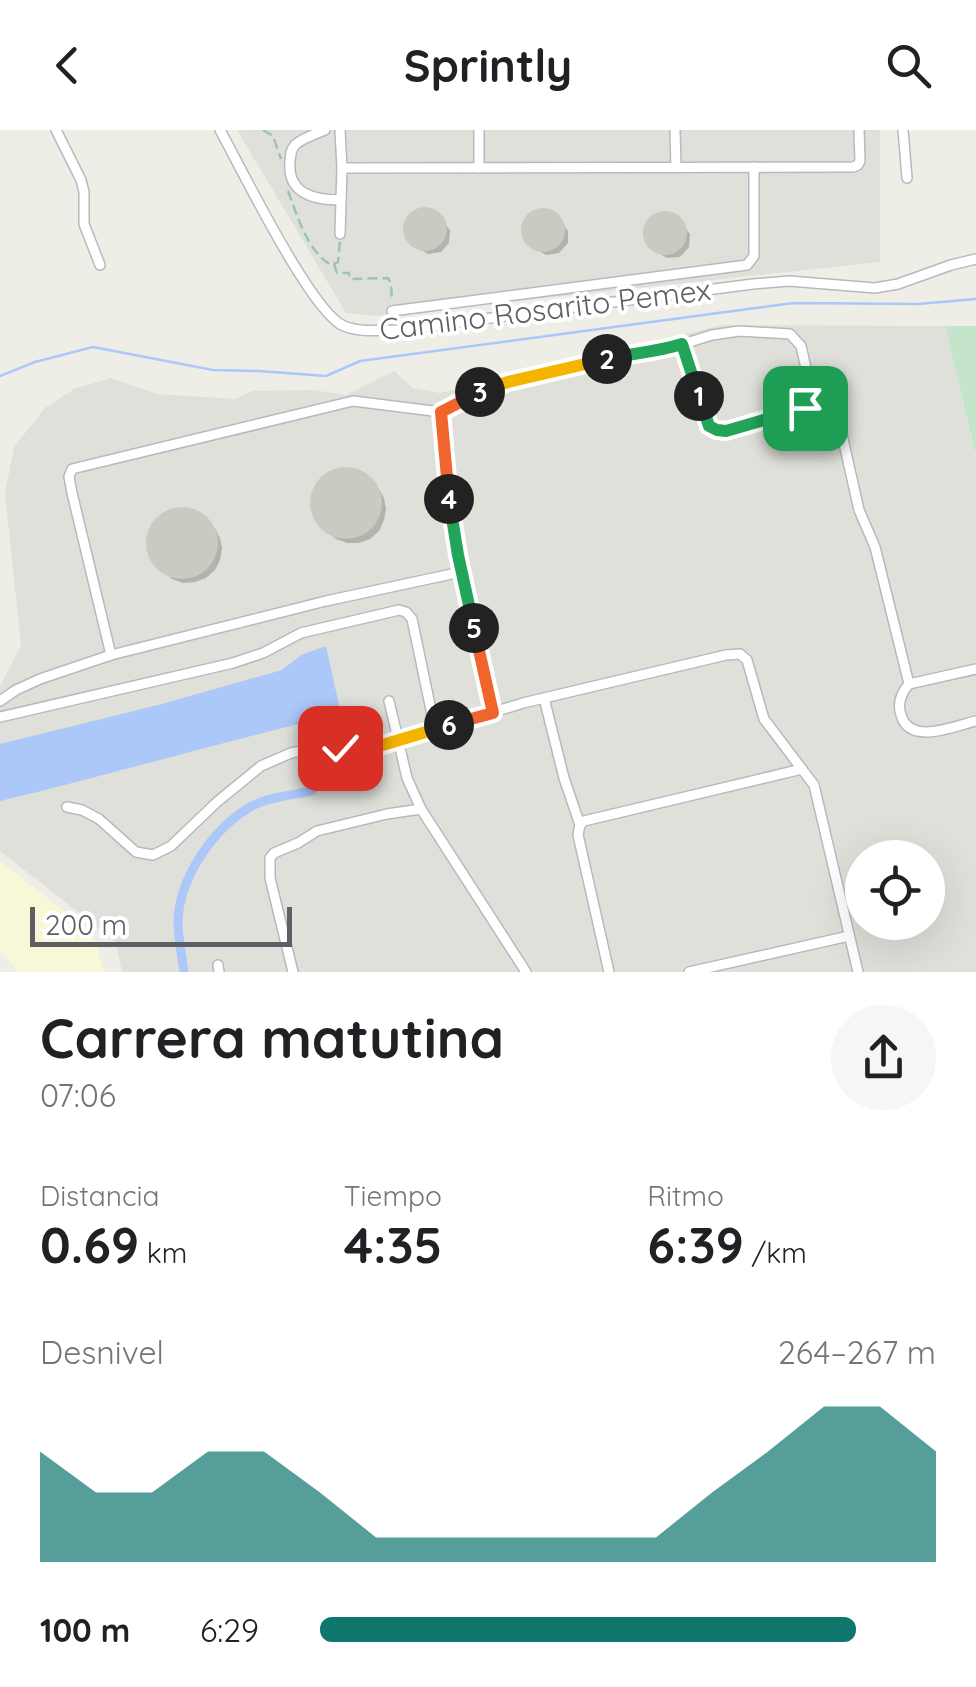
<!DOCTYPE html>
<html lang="es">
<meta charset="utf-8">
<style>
body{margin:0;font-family:Quicksand,sans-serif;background:#f6f6f6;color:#202124;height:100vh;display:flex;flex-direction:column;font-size:38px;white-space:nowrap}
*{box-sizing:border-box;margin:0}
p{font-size:32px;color:#757577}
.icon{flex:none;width:55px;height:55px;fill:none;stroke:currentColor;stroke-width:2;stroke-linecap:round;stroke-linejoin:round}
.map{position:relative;height:842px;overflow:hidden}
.details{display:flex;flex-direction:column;background:#fff;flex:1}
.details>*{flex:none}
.controls{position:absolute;left:845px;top:710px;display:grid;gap:20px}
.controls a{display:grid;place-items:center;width:100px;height:100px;border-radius:50%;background:#fff;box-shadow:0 10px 40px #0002;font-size:50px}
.scale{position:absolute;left:30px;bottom:25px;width:262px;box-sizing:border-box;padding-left:10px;border:5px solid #5d5f65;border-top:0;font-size:28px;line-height:35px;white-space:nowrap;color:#5d5f65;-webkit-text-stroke:8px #fff;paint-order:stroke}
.pin{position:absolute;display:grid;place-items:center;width:85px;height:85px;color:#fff;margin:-42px;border-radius:20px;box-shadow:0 5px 15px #0006}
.km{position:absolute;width:50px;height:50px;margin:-25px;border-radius:50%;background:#222;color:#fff;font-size:28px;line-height:50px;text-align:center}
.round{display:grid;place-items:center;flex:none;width:105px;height:105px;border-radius:52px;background:#f6f6f6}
.headline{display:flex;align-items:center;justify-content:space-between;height:170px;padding:0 40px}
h1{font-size:55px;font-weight:800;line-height:75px}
.figures{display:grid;grid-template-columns:repeat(3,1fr);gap:15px;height:170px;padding:10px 40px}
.figures div{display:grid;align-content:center}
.figures b{font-size:50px;font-weight:800}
.figures small{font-size:28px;font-weight:400}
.figures p{font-size:28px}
.chart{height:280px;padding:20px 40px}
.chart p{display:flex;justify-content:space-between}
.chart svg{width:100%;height:180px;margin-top:10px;fill:#0f766e;opacity:.7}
ul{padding:0 40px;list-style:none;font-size:32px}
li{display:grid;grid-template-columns:160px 120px 1fr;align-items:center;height:75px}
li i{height:25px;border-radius:12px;background:#0f766e}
header{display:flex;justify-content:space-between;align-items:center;height:130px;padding:0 40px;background:#fff;font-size:45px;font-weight:800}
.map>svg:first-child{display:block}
.industrial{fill:#e0e0da;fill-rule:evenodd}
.green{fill:#c4e4cb}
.sand{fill:#f8f7d7}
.water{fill:#acc8f9}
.shadow{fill:#0003}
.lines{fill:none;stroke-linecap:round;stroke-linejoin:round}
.stream{stroke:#acc8f9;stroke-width:2.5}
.canal{stroke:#acc8f9;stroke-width:9}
.building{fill:#cac9c2}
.minor-casing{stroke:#b8b9be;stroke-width:12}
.path{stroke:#9ec4b1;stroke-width:2.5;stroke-dasharray:10 5;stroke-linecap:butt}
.minor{stroke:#fff;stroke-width:9}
.split-1-casing{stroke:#fff;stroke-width:20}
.split-2-casing{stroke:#fff;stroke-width:20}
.split-3-casing{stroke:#fff;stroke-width:20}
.split-4-casing{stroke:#fff;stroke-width:20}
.split-5-casing{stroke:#fff;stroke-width:20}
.split-6-casing{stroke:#fff;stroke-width:20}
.split-7-casing{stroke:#fff;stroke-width:20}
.split-1{stroke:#22a559;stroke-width:12}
.split-2{stroke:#22a559;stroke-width:12}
.split-3{stroke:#f5b400;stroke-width:12}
.split-4{stroke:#f0652b;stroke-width:12}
.split-5{stroke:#22a559;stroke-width:12}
.split-6{stroke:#f0652b;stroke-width:12}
.split-7{stroke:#f5b400;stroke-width:12}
.labels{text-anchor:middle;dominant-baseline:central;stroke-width:8;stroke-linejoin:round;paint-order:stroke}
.street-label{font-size:30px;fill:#5d5f65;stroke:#fff}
</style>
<header><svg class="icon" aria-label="back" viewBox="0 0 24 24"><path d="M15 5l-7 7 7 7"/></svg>Sprintly<svg class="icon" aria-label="search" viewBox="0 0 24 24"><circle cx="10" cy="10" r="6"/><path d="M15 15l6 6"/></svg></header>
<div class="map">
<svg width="976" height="842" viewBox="0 0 976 842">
<rect width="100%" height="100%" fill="#efeee6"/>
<g class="industrial">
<path d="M237,0H880V132L377,186L346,183Z"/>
<path d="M722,195L945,196L976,329V842H122L115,811L0,721V556L21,516L5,364L14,317L45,278L74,259L111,248L157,264L235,269L253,261L313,260L346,265L394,241L413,258L440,263ZM862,728H928V792H862Z"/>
</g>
<path class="green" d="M945,196H976V327Z"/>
<path class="sand" d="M0,731L93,804L104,842H19L0,821Z"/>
<path class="water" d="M326,516L341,584C227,610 114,644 0,671V614L158,575L282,540L301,525Z"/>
<g class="shadow">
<path d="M420,80L432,81L437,84L450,100L449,113L441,122L428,124L416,117L407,105V92L410,87Z"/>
<path d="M544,81L556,85L568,101V113L559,123L546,125L534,118L525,106V94L532,84Z"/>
<path d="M666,84L671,85L681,93L690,104L689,117L680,127L667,128L655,121L646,110L647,97L654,87Z"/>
<path d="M334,341H356L365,345L379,359L384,368L386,379L384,390L379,401L370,409L359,413H347L336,409L320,396L314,386L312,374L313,364L318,354Z"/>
<path d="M170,381H192L201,385L215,399L220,408L222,418L220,430L215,440L206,448L195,452L183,453L172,449L156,436L150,425L148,414L149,404L154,394Z"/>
</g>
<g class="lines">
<path class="stream" d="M0,246L35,232L93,217L213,240L259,241L326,246L360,231L793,173L918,174L976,169"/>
<path class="canal" d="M184,842C182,827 179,811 178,796C177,750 213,698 252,676C268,667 294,665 312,661"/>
</g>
<g class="building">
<circle cx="425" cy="99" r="22"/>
<circle cx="543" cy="100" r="22"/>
<circle cx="665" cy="103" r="22"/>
<circle cx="346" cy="373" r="36"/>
<circle cx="182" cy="413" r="36"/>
</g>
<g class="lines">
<defs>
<g id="minor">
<path d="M56,0L81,50L84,62V94L100,135"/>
<path d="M220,0C240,36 312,184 344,196C361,203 381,200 398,200L753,154L789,151L875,158L898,154L951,135L976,129"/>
<path d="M325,0C316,4 302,8 295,15C290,21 291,24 290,31C287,64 314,70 341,70"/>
<path d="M340,0L342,38H348L853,37L858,35L860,31L859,0"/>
<path d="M675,0L676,37"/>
<path d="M903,0L907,48"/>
<path d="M479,38V0"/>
<path d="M340,104L342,38"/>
<path d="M392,181L747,135L754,126V37"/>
<path d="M682,214L709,296L717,300L726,301L805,278L833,282L838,287L859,380L875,417L909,554L976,539"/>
<path d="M441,282L473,265L508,252L636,223L661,221L712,205L739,201L790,204L801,216L815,278"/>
<path d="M111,525L72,363L69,347L72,339L353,271L441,282L449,364L458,425L493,583"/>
<path d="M909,554C901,563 897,573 901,585C910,616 954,596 976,591"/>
<path d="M544,568L564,648L580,695"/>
<path d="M0,571L16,560L40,549L111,525L326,471L461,442"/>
<path d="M389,571L407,648L421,679L526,842"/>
<path d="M0,587L233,533L263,523L301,503L399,480L406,482L412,489L435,599"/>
<path d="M67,677L82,680L99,689L136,722L153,725L171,716L217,672L261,636L291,623L315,618H365L398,612L523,573L726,525L740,524L747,530L764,589L814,655L858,842"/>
<path d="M218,835L219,842"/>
<path d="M293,842L270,748V728L274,723L298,713L317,701L387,684L421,679"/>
<path d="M609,842L578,705L580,695L584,691L802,639"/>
<path d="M689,842L849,806"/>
</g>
</defs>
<use href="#minor" class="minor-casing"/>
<g class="path">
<path d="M263,0L273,6L281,29"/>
<path d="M288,61C297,85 307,121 331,135L338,132L340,111"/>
<path d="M334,134L337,143H349L350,149L388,148L391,153L392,171"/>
</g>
<use href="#minor" class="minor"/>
</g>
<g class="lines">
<defs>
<path id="split-1" d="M699,266L709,296L717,300L726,301L805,278"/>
<path id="split-2" d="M607,229C633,223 657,222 682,214L699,266"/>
<path id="split-3" d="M480,262L508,252L607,229"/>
<path id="split-4" d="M449,369L441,282L480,262"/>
<path id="split-5" d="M449,369L458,425L474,498"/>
<path id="split-6" d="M449,595L493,583L474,498"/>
<path id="split-7" d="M340,618L376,617L449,595"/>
</defs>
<use href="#split-1" class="split-1-casing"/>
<use href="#split-2" class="split-2-casing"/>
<use href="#split-3" class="split-3-casing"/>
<use href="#split-4" class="split-4-casing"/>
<use href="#split-5" class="split-5-casing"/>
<use href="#split-6" class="split-6-casing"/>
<use href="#split-7" class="split-7-casing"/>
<use href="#split-1" class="split-1"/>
<use href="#split-2" class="split-2"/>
<use href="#split-3" class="split-3"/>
<use href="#split-4" class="split-4"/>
<use href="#split-5" class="split-5"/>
<use href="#split-6" class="split-6"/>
<use href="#split-7" class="split-7"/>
</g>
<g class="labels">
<g class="street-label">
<text transform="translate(545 179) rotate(-7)">Camino Rosarito Pemex</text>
</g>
</g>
</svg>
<div class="controls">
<a><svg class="icon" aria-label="locate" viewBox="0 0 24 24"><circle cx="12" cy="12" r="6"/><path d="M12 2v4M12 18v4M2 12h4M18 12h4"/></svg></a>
</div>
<div class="scale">200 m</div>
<div class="pin" style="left:805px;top:278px;background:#1e9e55"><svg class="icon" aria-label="arrive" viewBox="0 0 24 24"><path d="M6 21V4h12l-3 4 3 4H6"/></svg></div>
<div class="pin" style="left:340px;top:618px;background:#d93025"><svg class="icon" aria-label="check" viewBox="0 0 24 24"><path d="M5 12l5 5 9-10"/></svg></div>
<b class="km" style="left:699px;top:266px">1</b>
<b class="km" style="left:607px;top:229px">2</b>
<b class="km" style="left:480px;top:262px">3</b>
<b class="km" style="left:449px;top:369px">4</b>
<b class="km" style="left:474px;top:498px">5</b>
<b class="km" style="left:449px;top:595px">6</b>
</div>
<section class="details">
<div class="headline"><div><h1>Carrera matutina</h1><p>07:06</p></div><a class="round"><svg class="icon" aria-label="share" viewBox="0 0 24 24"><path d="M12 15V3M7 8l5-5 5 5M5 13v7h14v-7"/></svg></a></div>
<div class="figures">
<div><p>Distancia</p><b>0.69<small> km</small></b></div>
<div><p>Tiempo</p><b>4:35</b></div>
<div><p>Ritmo</p><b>6:39<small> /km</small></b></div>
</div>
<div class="chart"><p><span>Desnivel</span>264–267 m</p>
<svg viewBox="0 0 160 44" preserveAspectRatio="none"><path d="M0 44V17L10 27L20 27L30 17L40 17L50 27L60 38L70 38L80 38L90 38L100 38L110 38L120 27L130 17L140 6L150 6L160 17V44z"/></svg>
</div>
<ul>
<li><b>100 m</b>6:29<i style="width:87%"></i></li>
</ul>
</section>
